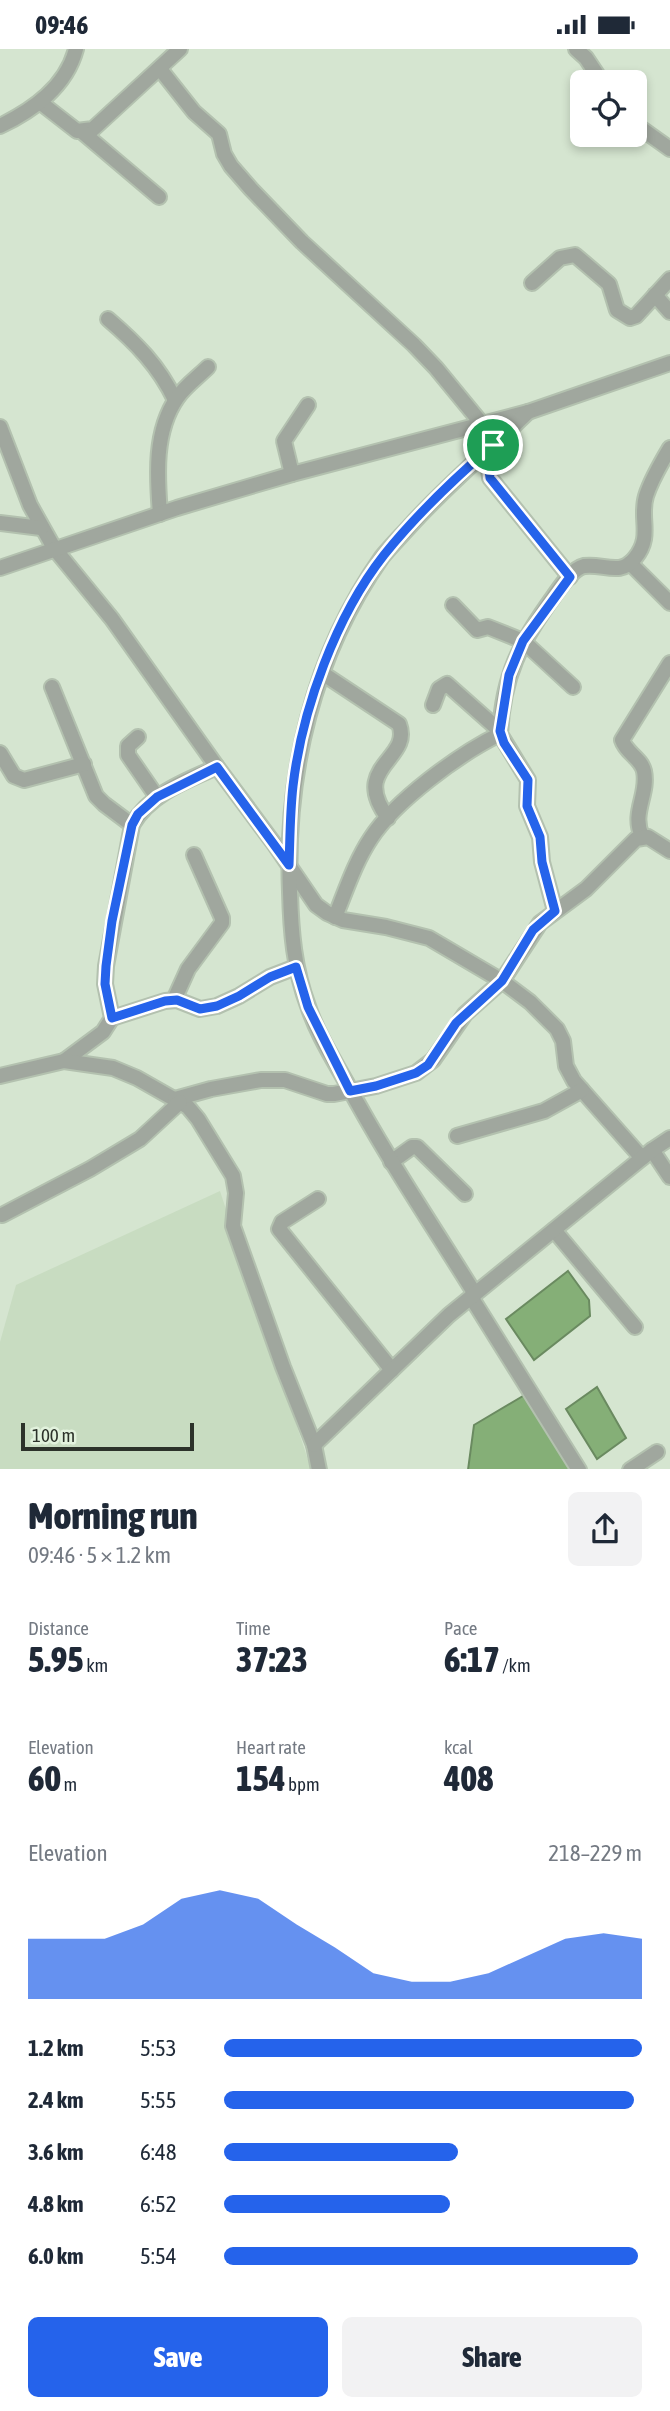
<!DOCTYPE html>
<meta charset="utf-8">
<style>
body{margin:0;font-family:"Asap Condensed",sans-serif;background:#f2f2f3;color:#1f2937;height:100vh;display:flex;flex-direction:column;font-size:26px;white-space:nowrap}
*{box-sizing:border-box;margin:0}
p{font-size:23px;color:#747a83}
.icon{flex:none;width:38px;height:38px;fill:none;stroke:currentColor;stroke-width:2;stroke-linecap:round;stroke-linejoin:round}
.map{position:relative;height:1420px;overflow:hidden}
.panel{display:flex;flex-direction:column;background:#fff;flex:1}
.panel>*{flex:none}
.controls{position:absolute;left:570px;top:21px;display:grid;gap:14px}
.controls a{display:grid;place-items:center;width:77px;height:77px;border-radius:10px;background:#fff;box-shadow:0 4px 10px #0003;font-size:35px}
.scale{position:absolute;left:21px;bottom:18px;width:173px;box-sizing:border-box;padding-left:7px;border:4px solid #2c322a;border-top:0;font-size:19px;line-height:24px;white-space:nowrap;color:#2c322a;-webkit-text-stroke:5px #e2f2dd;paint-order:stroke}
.pin{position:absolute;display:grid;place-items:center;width:60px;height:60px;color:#fff;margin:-30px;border:4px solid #fff;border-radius:50%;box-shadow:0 2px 7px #0007}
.round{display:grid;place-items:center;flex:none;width:74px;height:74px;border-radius:10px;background:#f2f2f3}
.head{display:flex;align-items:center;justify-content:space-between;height:119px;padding:0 28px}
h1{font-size:38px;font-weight:800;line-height:52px}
.metrics{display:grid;grid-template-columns:repeat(3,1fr);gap:10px;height:119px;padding:7px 28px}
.metrics div{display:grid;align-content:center}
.metrics b{font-size:35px;font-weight:800}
.metrics small{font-size:19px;font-weight:400}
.metrics p{font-size:19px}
.chart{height:196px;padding:14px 28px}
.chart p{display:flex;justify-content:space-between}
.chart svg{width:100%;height:126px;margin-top:7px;fill:#2563eb;opacity:.7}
.cta{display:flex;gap:14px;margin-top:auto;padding:14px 28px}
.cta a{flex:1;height:80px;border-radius:10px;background:#2563eb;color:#fff;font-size:28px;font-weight:800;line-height:80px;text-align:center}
.cta a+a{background:#f2f2f3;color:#1f2937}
ul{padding:0 28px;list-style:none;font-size:23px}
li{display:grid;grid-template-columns:112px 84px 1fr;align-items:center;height:52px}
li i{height:18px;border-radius:9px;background:#2563eb}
.status{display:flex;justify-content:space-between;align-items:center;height:49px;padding:0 35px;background:#fff;direction:ltr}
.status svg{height:19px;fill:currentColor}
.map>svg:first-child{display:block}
.built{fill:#c8dcc1}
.water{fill:#85af77;stroke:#6a8a60;stroke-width:2}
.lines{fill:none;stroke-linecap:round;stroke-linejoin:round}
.street-casing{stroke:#b3c1af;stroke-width:18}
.street{stroke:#a0a79e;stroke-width:14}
.route-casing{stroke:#fff;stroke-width:14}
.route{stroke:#2563eb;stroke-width:9}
</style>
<div class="status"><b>09:46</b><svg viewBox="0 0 49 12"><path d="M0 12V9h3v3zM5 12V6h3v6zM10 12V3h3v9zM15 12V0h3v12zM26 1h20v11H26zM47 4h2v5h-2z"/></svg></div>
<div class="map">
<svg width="670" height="1421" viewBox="0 0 670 1421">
<rect width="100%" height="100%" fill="#d5e5d0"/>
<path class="built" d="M220,1142L311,1420H0V1293L16,1236Z"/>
<g class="water">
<path d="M568,1222L589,1251L590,1267L534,1311L506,1270Z"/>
<path d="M597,1338L626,1389L597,1410L566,1360Z"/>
<path d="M528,1344L575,1421H468L474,1376Z"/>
</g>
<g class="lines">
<defs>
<g id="street">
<path d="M576,0L586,9L602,33"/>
<path d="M160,20L194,63L219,85L224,105L231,117L251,140L302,193L414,296L436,319L482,375"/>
<path d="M41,54L77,82L93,80L180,0"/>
<path d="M635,75L670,100"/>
<path d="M0,77C33,61 66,38 76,0"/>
<path d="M81,82L159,148"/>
<path d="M532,234L560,209L575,206L609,235L617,261L630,269L636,267L670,230"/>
<path d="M655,246L670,263"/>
<path d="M108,270C136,294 159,317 175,351"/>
<path d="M0,378L30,456L54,499L112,570L217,718L275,796L316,856L327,864L343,871L386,878L429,889L502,932L530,953L557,980L563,992L566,1017L574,1032L642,1109"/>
<path d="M493,398L488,412L490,429L570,528"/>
<path d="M292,425L284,392L308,356"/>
<path d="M160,465C157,427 154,382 177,349C185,337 198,328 208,318"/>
<path d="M0,474L41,479"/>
<path d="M630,514L670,554"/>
<path d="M0,519L177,459L292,425L528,363L670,314"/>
<path d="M453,556L477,581L488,578L523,592L573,638"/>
<path d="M322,624L399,675C413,711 349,717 388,769"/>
<path d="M52,638L96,747L104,755L132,776"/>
<path d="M433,656L439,640L447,635L500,682"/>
<path d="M138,688L128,697V706L157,748"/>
<path d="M0,704L14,727L24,731L84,715"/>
<path d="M642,787C631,764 649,745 644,722C641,709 626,704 622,691L670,614"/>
<path d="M555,862L542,813L540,788L527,757L528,731L500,685C503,626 520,594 554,547C561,537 572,520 584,517C603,514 620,528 635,509C653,487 639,470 646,447C651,431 661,414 670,399"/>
<path d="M335,868C346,841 355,813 371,789C395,752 459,705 500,685"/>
<path d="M174,951L188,920L222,874V869L194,806"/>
<path d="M112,969L165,952L177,951L200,960L217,957L239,947L270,928L296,918"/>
<path d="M64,1012L103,983L112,969L105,935L106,917L132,776C150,745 185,732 217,718"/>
<path d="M0,1027L64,1012L113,1019L137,1029L188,1058L198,1070L233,1127L236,1144L233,1177L283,1318L314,1396L319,1421"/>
<path d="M175,1050L211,1040L261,1031H285L327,1045H334L376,1037L416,1024L433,1011L465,965L502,932L540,874L586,840L636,790L648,788L670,802"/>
<path d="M457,1087L544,1062L582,1041"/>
<path d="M652,1101L670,1128"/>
<path d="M391,1113L412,1098H417L465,1145"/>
<path d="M318,1150L282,1173L279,1180L392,1321"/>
<path d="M2,1166L90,1120L140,1090L180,1053"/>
<path d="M554,1181L635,1278"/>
<path d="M475,1245C431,1174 385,1106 346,1033C332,1008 317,984 308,957C294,920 291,882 290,843C285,725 313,606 382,508C391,497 401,487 410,477C447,436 489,401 528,363"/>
<path d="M471,1248L579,1421"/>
<path d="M314,1396L449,1266L652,1101L670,1089"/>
<path d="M630,1421L657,1403"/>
</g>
</defs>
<use href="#street" class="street-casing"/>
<use href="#street" class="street"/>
</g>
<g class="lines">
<defs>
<path id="route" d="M493,396L488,412L490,429L570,528L523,592L509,626L500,682L504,694L528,731L527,757L540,788L542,813L555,862L533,881L502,932L456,974L428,1016L416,1024L376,1037L350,1042L308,958L296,918L270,928L239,947L217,957L200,960L177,951L165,952L112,969L105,935L106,917L112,872L132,776L138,765L157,748L217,718L289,816C290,790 290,763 293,737C302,660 336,567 384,506C416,466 455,429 493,396Z"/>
</defs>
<use href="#route" class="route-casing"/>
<use href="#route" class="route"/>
</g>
</svg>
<div class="controls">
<a><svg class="icon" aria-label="locate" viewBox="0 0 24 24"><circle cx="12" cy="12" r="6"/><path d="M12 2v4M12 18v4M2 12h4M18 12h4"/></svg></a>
</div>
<div class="scale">100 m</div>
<div class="pin" style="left:493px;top:396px;background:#1e9e55"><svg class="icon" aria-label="arrive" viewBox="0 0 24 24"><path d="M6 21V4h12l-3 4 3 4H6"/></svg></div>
</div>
<section class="panel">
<div class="head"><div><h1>Morning run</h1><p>09:46 · 5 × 1.2 km</p></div><a class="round"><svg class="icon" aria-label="share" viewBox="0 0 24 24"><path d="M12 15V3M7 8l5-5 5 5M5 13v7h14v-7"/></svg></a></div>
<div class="metrics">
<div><p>Distance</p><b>5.95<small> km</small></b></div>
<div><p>Time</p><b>37:23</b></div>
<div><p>Pace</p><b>6:17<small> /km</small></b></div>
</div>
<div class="metrics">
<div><p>Elevation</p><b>60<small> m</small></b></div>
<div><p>Heart rate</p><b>154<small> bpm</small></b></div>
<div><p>kcal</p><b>408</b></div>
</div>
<div class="chart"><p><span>Elevation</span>218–229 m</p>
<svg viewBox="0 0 160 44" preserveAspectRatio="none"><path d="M0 44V23L10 23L20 23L30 18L40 9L50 6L60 9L70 18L80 26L90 35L100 38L110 38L120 35L130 29L140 23L150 21L160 23V44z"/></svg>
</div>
<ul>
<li><b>1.2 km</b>5:53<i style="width:100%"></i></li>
<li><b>2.4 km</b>5:55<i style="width:98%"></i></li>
<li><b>3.6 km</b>6:48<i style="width:56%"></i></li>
<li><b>4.8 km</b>6:52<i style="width:54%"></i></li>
<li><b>6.0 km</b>5:54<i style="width:99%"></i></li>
</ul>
<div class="cta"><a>Save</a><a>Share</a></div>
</section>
